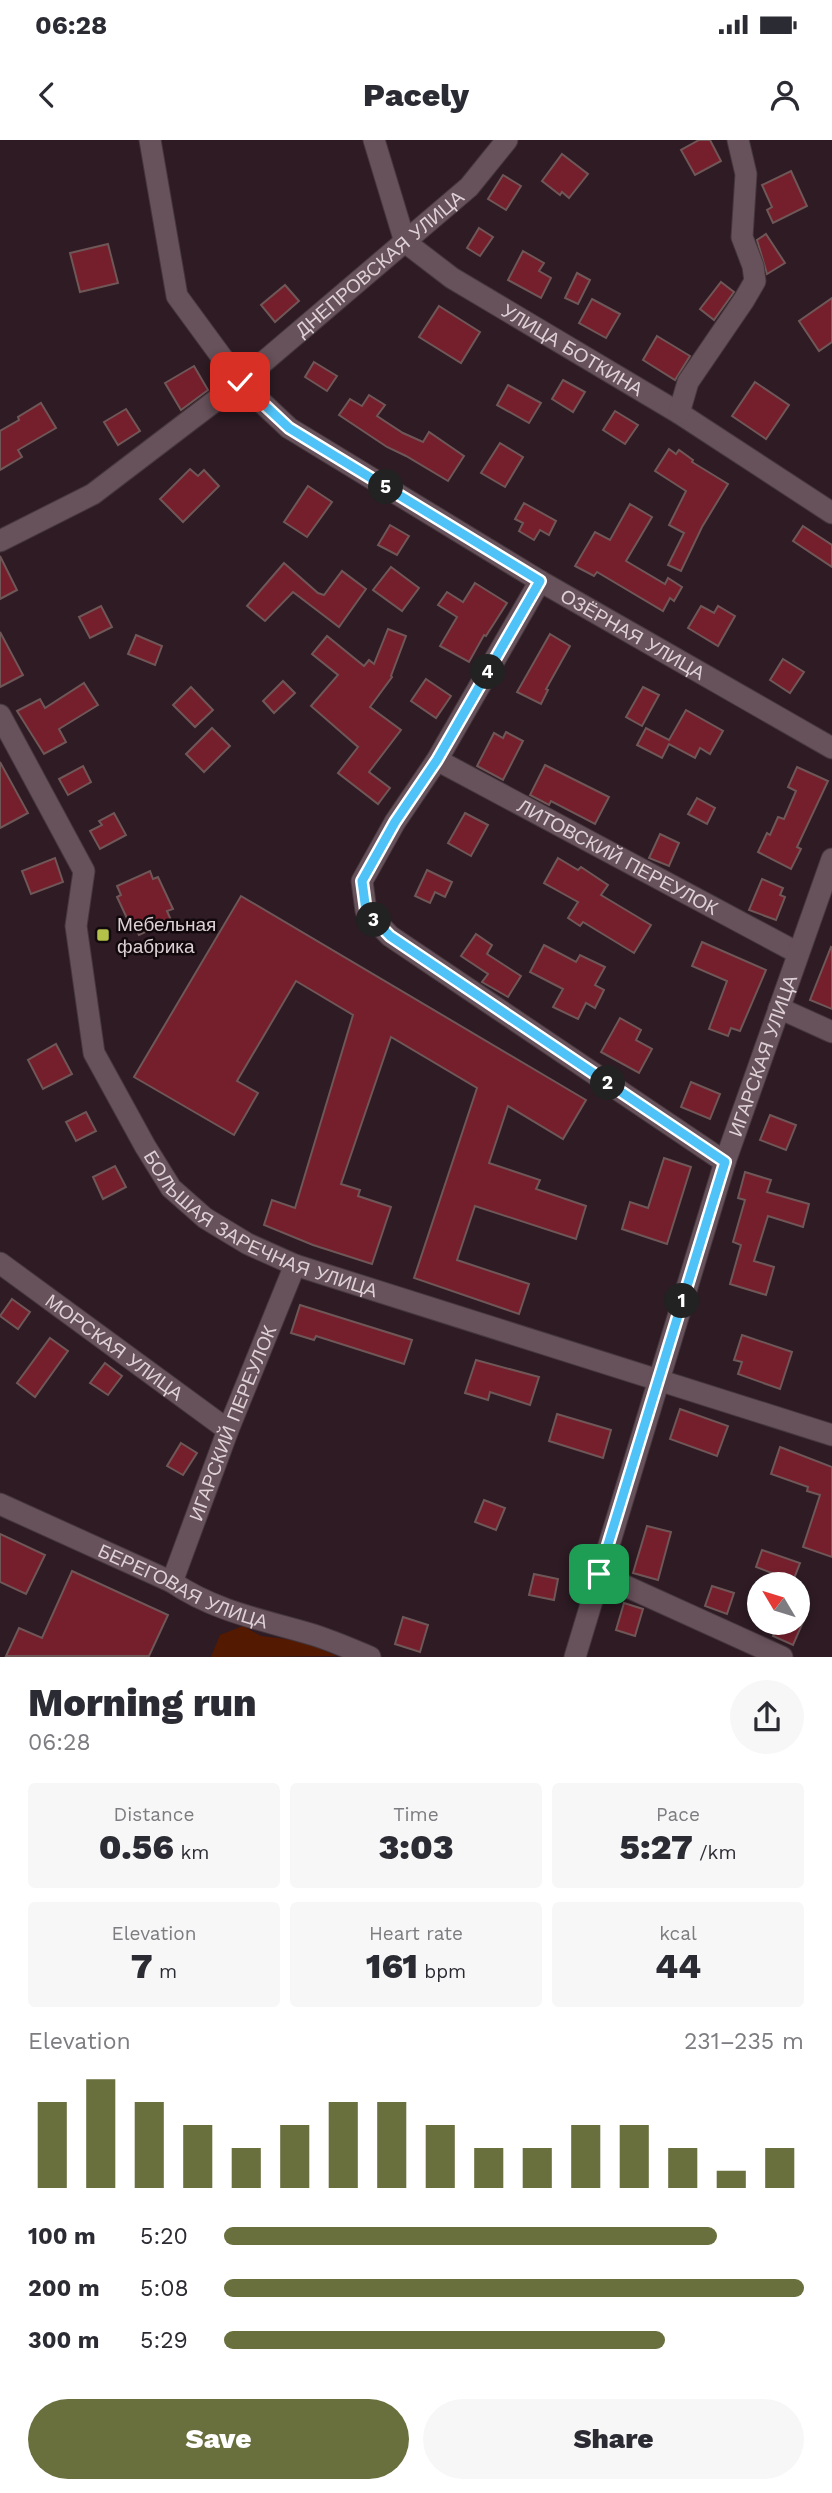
<!DOCTYPE html>
<meta charset="utf-8">
<style>
body{margin:0;font-family:"Work Sans",sans-serif;background:#f7f7f7;color:#2b2b33;height:100vh;display:flex;flex-direction:column;font-size:26px;white-space:nowrap}
*{box-sizing:border-box;margin:0}
p{font-size:23px;color:#7c7c81}
.icon{flex:none;width:38px;height:38px;fill:none;stroke:currentColor;stroke-width:2;stroke-linecap:round;stroke-linejoin:round}
.map{position:relative;height:1517px;overflow:hidden}
.side{display:flex;flex-direction:column;background:#fff;flex:1}
.side>*{flex:none}
.needle{width:46px;rotate:308deg}
.buttons{position:absolute;left:747px;top:1432px;display:grid;gap:14px}
.buttons a{display:grid;place-items:center;width:63px;height:63px;border-radius:50%;background:#fff;box-shadow:0 4px 10px #0003;font-size:35px}
.pin{position:absolute;display:grid;place-items:center;width:60px;height:60px;color:#fff;margin:-30px;border-radius:14px;box-shadow:0 4px 10px #0006}
.km{position:absolute;width:35px;height:35px;margin:-18px;border-radius:50%;background:#222;color:#fff;font-size:19px;line-height:35px;text-align:center}
.round{display:grid;place-items:center;flex:none;width:74px;height:74px;border-radius:37px;background:#f7f7f7}
.summary{display:flex;align-items:center;justify-content:space-between;height:119px;padding:0 28px}
h1{font-size:38px;font-weight:800;line-height:52px}
.stats{display:grid;grid-template-columns:repeat(3,1fr);gap:10px;height:119px;padding:7px 28px}
.stats div{display:grid;align-content:center;border-radius:7px;background:#f7f7f7;text-align:center}
.stats b{font-size:35px;font-weight:800}
.stats small{font-size:19px;font-weight:400}
.stats p{font-size:19px}
.chart{height:196px;padding:14px 28px}
.chart p{display:flex;justify-content:space-between}
.chart svg{width:100%;height:126px;margin-top:7px;stroke:#696f3d;stroke-width:6}
.action{display:flex;gap:14px;margin-top:auto;padding:14px 28px}
.action a{flex:1;height:80px;border-radius:42px;background:#696f3d;color:#fff;font-size:28px;font-weight:800;line-height:80px;text-align:center}
.action a+a{background:#f7f7f7;color:#2b2b33}
ul{padding:0 28px;list-style:none;font-size:23px}
li{display:grid;grid-template-columns:112px 84px 1fr;align-items:center;height:52px}
li i{height:18px;border-radius:9px;background:#696f3d}
.status{display:flex;justify-content:space-between;align-items:center;height:49px;padding:0 35px;background:#fff;direction:ltr}
.status svg{height:19px;fill:currentColor}
header{display:flex;justify-content:space-between;align-items:center;height:91px;padding:0 28px;background:#fff;font-size:32px;font-weight:800}
.map>svg:first-child{display:block}
.green{fill:#541a01}
.building{fill:#751f2c;stroke:#6f5758;stroke-width:2}
.lines{fill:none;stroke-linecap:round;stroke-linejoin:round}
.minor-casing{stroke:#45373d;stroke-width:23}
.minor{stroke:#67515a;stroke-width:21}
.route-casing{stroke:#fff;stroke-width:14}
.route{stroke:#4fc3f7;stroke-width:9}
.poi-dot{fill:#b4c24a;stroke:#11090c;stroke-width:2.5}
.labels{text-anchor:middle;dominant-baseline:central;stroke-width:5;stroke-linejoin:round;paint-order:stroke}
.street-label{font-size:19px;fill:#ded1d6;stroke:#11090c}
.poi-label{font-size:19px;fill:#ded1d6;stroke:#11090c;text-anchor:start}
</style>
<div class="status"><b>06:28</b><svg viewBox="0 0 49 12"><path d="M0 12V9h3v3zM5 12V6h3v6zM10 12V3h3v9zM15 12V0h3v12zM26 1h20v11H26zM47 4h2v5h-2z"/></svg></div>
<header><svg class="icon" aria-label="back" viewBox="0 0 24 24"><path d="M15 5l-7 7 7 7"/></svg>Pacely<svg class="icon" aria-label="person" viewBox="0 0 24 24"><circle cx="12" cy="8" r="4"/><path d="M4 21q1-7 8-7t8 7"/></svg></header>
<div class="map">
<svg width="832" height="1517" viewBox="0 0 832 1517">
<rect width="100%" height="100%" fill="#2e1b24"/>
<path class="green" d="M243,1486L261,1496L301,1501L337,1516L211,1517L220,1495Z"/>
<g class="building">
<path d="M699,0H710L721,21L695,35L681,10Z"/>
<path d="M562,14L588,34L569,58L562,52L560,55L542,41Z"/>
<path d="M791,31L807,66L773,83L767,70L772,67L762,45Z"/>
<path d="M503,35L521,46L506,70L488,59Z"/>
<path d="M479,88L493,97L480,116L467,108Z"/>
<path d="M766,94L785,123L767,134L757,100Z"/>
<path d="M108,104L118,143L80,152L70,113Z"/>
<path d="M523,111L544,123L539,131L551,138L541,158L508,140Z"/>
<path d="M577,133L590,140L578,164L565,158Z"/>
<path d="M721,142L734,152L714,180L700,169Z"/>
<path d="M285,145L299,161L275,182L261,165Z"/>
<path d="M832,158V202L819,211L799,181Z"/>
<path d="M592,159L620,174L606,198L579,183Z"/>
<path d="M439,166L480,192L461,223L419,197Z"/>
<path d="M657,196L690,216L675,240L643,220Z"/>
<path d="M314,222L337,236L327,251L305,237Z"/>
<path d="M194,226L208,250L181,270L165,243Z"/>
<path d="M563,240L585,252L573,272L552,259Z"/>
<path d="M755,242L789,265L766,299L732,276Z"/>
<path d="M508,245L541,263L529,283L497,265Z"/>
<path d="M369,255L385,265L377,276L403,293L423,302L429,292L464,316L448,341L406,316L387,307L339,275L350,259L362,266Z"/>
<path d="M41,263L56,288L18,310L22,317L0,330V291L19,280L18,277Z"/>
<path d="M126,269L140,291L118,305L104,282Z"/>
<path d="M615,271L638,285L625,304L603,290Z"/>
<path d="M500,303L523,317L505,347L481,333Z"/>
<path d="M669,309L676,314L679,310L693,320L692,322L728,344L702,387L681,431L668,425L684,393L669,385L686,351L655,331Z"/>
<path d="M190,329L198,336L204,330L219,346L183,382L160,359Z"/>
<path d="M308,346L332,362L307,397L284,382Z"/>
<path d="M524,363L556,381L549,395L540,390L534,400L519,391L523,383L515,379Z"/>
<path d="M630,364L652,377L626,421L665,444L668,438L682,447L674,461L670,458L663,471L597,432L594,436L575,426L595,392L610,400Z"/>
<path d="M390,385L409,396L397,415L378,405Z"/>
<path d="M803,386L832,405V427L793,401Z"/>
<path d="M0,416L17,450L0,459Z"/>
<path d="M284,423L318,453L324,455L342,431L366,449L339,487L293,452L265,481L247,466Z"/>
<path d="M391,427L419,448L402,471L373,450Z"/>
<path d="M475,443L507,463L486,496L484,495L469,522L440,506L457,477L438,465L447,452L463,462Z"/>
<path d="M101,466L112,487L90,498L79,477Z"/>
<path d="M701,466L714,473L718,466L735,476L718,506L688,488Z"/>
<path d="M388,489L406,496L391,536L392,537L370,567L401,590L369,632L390,648L378,664L338,633L358,607L311,566L338,535L312,514L327,496L364,526L369,520L374,524Z"/>
<path d="M0,492L23,535L0,547Z"/>
<path d="M550,494L570,506L546,549L548,550L541,564L517,552Z"/>
<path d="M136,495L162,506L155,525L128,514Z"/>
<path d="M783,519L804,532L790,553L770,540Z"/>
<path d="M426,539L451,556L436,578L411,561Z"/>
<path d="M283,541L295,553L274,573L263,561Z"/>
<path d="M84,543L98,565L59,589L66,602L44,614L17,571L40,559L45,568Z"/>
<path d="M191,547L213,570L195,587L173,565Z"/>
<path d="M643,547L659,555L642,586L626,577Z"/>
<path d="M686,570L723,591L710,614L700,608L695,618L669,604L662,618L637,605L646,588L669,600Z"/>
<path d="M212,588L230,606L204,632L186,614Z"/>
<path d="M506,592L523,601L503,640L477,626L494,593L503,598Z"/>
<path d="M0,622L28,673L0,688Z"/>
<path d="M545,625L609,657L595,684L551,661L549,665L530,655Z"/>
<path d="M83,626L91,642L68,655L59,639Z"/>
<path d="M797,627L828,641L797,707L801,709L791,729L758,712L767,693L770,695L778,677L784,679L796,651L788,647Z"/>
<path d="M697,658L715,668L707,684L688,674Z"/>
<path d="M114,673L126,695L100,709L90,691L102,685L99,681Z"/>
<path d="M465,673L488,685L471,716L448,703Z"/>
<path d="M660,694L679,703L669,726L649,718Z"/>
<path d="M55,718L63,742L31,754L22,731Z"/>
<path d="M558,718L578,730L581,727L608,745L601,755L651,785L634,813L583,782L580,786L568,778L578,762L544,743Z"/>
<path d="M427,730L452,742L445,757L435,752L430,763L415,756Z"/>
<path d="M150,731L153,739L158,737L173,769L167,771L171,780L139,795L135,787L132,789L117,757L121,755L117,746Z"/>
<path d="M762,739L783,748L780,755L785,757L776,780L749,770Z"/>
<path d="M241,756L586,960L563,999L508,966L489,1023L540,1040L536,1049L586,1066L576,1099L475,1066L457,1120L529,1144L519,1174L414,1138L477,948L391,897L341,1044L360,1050L358,1056L391,1067L372,1124L313,1105L264,1085L272,1060L295,1068L353,875L296,841L237,941L258,953L234,995L134,937Z"/>
<path d="M476,794L492,805L487,814L521,836L508,857L482,842L488,834L461,816Z"/>
<path d="M702,802L766,830L740,891L731,888L728,896L709,889L727,841L692,826Z"/>
<path d="M544,805L576,822L580,815L605,827L595,845L604,850L595,868L586,863L578,879L553,867L563,849L530,832Z"/>
<path d="M831,807L832,808V869L810,860Z"/>
<path d="M620,878L641,890L636,900L652,909L639,933L601,912Z"/>
<path d="M56,904L72,934L43,949L28,920Z"/>
<path d="M691,942L720,954L710,979L681,967Z"/>
<path d="M86,972L96,991L76,1001L66,982Z"/>
<path d="M770,975L796,985L786,1010L760,1000Z"/>
<path d="M664,1018L691,1027L667,1104L622,1089L630,1062L648,1068Z"/>
<path d="M115,1026L126,1047L103,1059L93,1037Z"/>
<path d="M745,1032L771,1040L767,1052L809,1064L803,1087L768,1076L754,1121L774,1127L766,1155L730,1144L741,1105L733,1102L745,1060L738,1058Z"/>
<path d="M12,1159L30,1172L18,1189L0,1176Z"/>
<path d="M300,1165L412,1200L404,1224L316,1196L314,1200L291,1193Z"/>
<path d="M742,1195L792,1212L780,1249L738,1234L742,1222L734,1220Z"/>
<path d="M50,1198L68,1211L35,1257L17,1243Z"/>
<path d="M476,1220L539,1237L530,1265L490,1252L488,1260L465,1253Z"/>
<path d="M105,1223L122,1236L108,1255L90,1243Z"/>
<path d="M680,1269L728,1286L717,1316L670,1299Z"/>
<path d="M557,1274L611,1290L603,1318L549,1301Z"/>
<path d="M181,1303L197,1313L183,1335L167,1326Z"/>
<path d="M780,1307L832,1327V1417L803,1407L820,1355L807,1351L808,1347L771,1334Z"/>
<path d="M484,1360L505,1368L496,1390L475,1382Z"/>
<path d="M647,1386L671,1392L658,1440L633,1433Z"/>
<path d="M0,1394L45,1415L26,1454L0,1442Z"/>
<path d="M762,1410L800,1423L793,1441L756,1427Z"/>
<path d="M72,1431L168,1475L149,1516H6L19,1488L42,1498Z"/>
<path d="M534,1434L558,1439L554,1460L529,1455Z"/>
<path d="M712,1446L734,1453L727,1474L705,1466Z"/>
<path d="M624,1463L643,1469L635,1496L616,1490Z"/>
<path d="M403,1477L428,1485L420,1512L395,1504Z"/>
<path d="M779,1482H803L793,1505L773,1496Z"/>
</g>
<g class="lines">
<defs>
<g id="minor">
<path id="s1" d="M150,0L177,156L240,242L289,288L540,441L832,608"/>
<path id="s2" d="M374,0L405,102L452,138L679,273L832,373"/>
<path d="M679,273L688,242L744,160L755,141L753,126L742,97L746,34L738,0"/>
<path id="s3" d="M0,401L93,354L240,242L469,47L507,0"/>
<path d="M540,441L437,620L395,682L362,741L366,771L390,796L725,1022"/>
<path id="s4" d="M0,575L84,731L76,786L94,913L145,1006L171,1048L205,1078L248,1104L295,1125L832,1295"/>
<path id="s5" d="M437,620L798,813"/>
<path d="M779,868L832,892"/>
<path id="s6" d="M0,1123L228,1290"/>
<path id="s7" d="M0,1364L172,1442C216,1472 264,1480 314,1495C333,1501 351,1509 370,1517"/>
<path d="M599,1434L782,1517"/>
<path id="s8" d="M172,1442L228,1290L295,1125"/>
<path id="s9" d="M575,1517L725,1022L832,719"/>
</g>
</defs>
<use href="#minor" class="minor-casing"/>
<use href="#minor" class="minor"/>
</g>
<g class="lines">
<defs>
<path id="route" d="M240,242L289,288L540,441L437,620L395,682L362,741L366,771L390,796L725,1022L599,1434"/>
</defs>
<use href="#route" class="route-casing"/>
<use href="#route" class="route"/>
</g>
<rect class="poi-dot" x="96" y="788" width="14" height="14" rx="3.5"/>
<g class="labels">
<g class="street-label">
<text stroke="none"><textPath href="#s3" startOffset="472">ДНЕПРОВСКАЯ УЛИЦА</textPath></text>
<text stroke="none"><textPath href="#s2" startOffset="306">УЛИЦА БОТКИНА</textPath></text>
<text stroke="none"><textPath href="#s1" startOffset="733">ОЗЁРНАЯ УЛИЦА</textPath></text>
<text stroke="none"><textPath href="#s5" startOffset="205">ЛИТОВСКИЙ ПЕРЕУЛОК</textPath></text>
<text stroke="none"><textPath href="#s9" startOffset="630">ИГАРСКАЯ УЛИЦА</textPath></text>
<text stroke="none"><textPath href="#s4" startOffset="612">БОЛЬШАЯ ЗАРЕЧНАЯ УЛИЦА</textPath></text>
<text stroke="none"><textPath href="#s6" startOffset="142">МОРСКАЯ УЛИЦА</textPath></text>
<text stroke="none"><textPath href="#s8" startOffset="170">ИГАРСКИЙ ПЕРЕУЛОК</textPath></text>
<text stroke="none"><textPath href="#s7" startOffset="201">БЕРЕГОВАЯ УЛИЦА</textPath></text>
</g>
<g class="poi-label">
<text x="117" y="784">Мебельная<tspan x="117" dy="22">фабрика</tspan></text>
</g>
</g>
</svg>
<div class="buttons">
<a><svg class="needle" viewBox="-14 -14 28 28"><path d="M0-13l5 13h-10z" fill="#e53935"/><path d="M0 13l5-13h-10z" fill="#7c7c81"/></svg></a>
</div>
<div class="pin" style="left:599px;top:1434px;background:#1e9e55"><svg class="icon" aria-label="arrive" viewBox="0 0 24 24"><path d="M6 21V4h12l-3 4 3 4H6"/></svg></div>
<div class="pin" style="left:240px;top:242px;background:#d93025"><svg class="icon" aria-label="check" viewBox="0 0 24 24"><path d="M5 12l5 5 9-10"/></svg></div>
<b class="km" style="left:682px;top:1161px">1</b>
<b class="km" style="left:608px;top:943px">2</b>
<b class="km" style="left:374px;top:780px">3</b>
<b class="km" style="left:488px;top:532px">4</b>
<b class="km" style="left:386px;top:347px">5</b>
</div>
<section class="side">
<div class="summary"><div><h1>Morning run</h1><p>06:28</p></div><a class="round"><svg class="icon" aria-label="share" viewBox="0 0 24 24"><path d="M12 15V3M7 8l5-5 5 5M5 13v7h14v-7"/></svg></a></div>
<div class="stats">
<div><p>Distance</p><b>0.56<small> km</small></b></div>
<div><p>Time</p><b>3:03</b></div>
<div><p>Pace</p><b>5:27<small> /km</small></b></div>
</div>
<div class="stats">
<div><p>Elevation</p><b>7<small> m</small></b></div>
<div><p>Heart rate</p><b>161<small> bpm</small></b></div>
<div><p>kcal</p><b>44</b></div>
</div>
<div class="chart"><p><span>Elevation</span>231–235 m</p>
<svg viewBox="0 0 160 44" preserveAspectRatio="none"><path d="M5 44V14M15 44V6M25 44V14M35 44V22M45 44V30M55 44V22M65 44V14M75 44V14M85 44V22M95 44V30M105 44V30M115 44V22M125 44V22M135 44V30M145 44V38M155 44V30"/></svg>
</div>
<ul>
<li><b>100 m</b>5:20<i style="width:85%"></i></li>
<li><b>200 m</b>5:08<i style="width:100%"></i></li>
<li><b>300 m</b>5:29<i style="width:76%"></i></li>
</ul>
<div class="action"><a>Save</a><a>Share</a></div>
</section>
